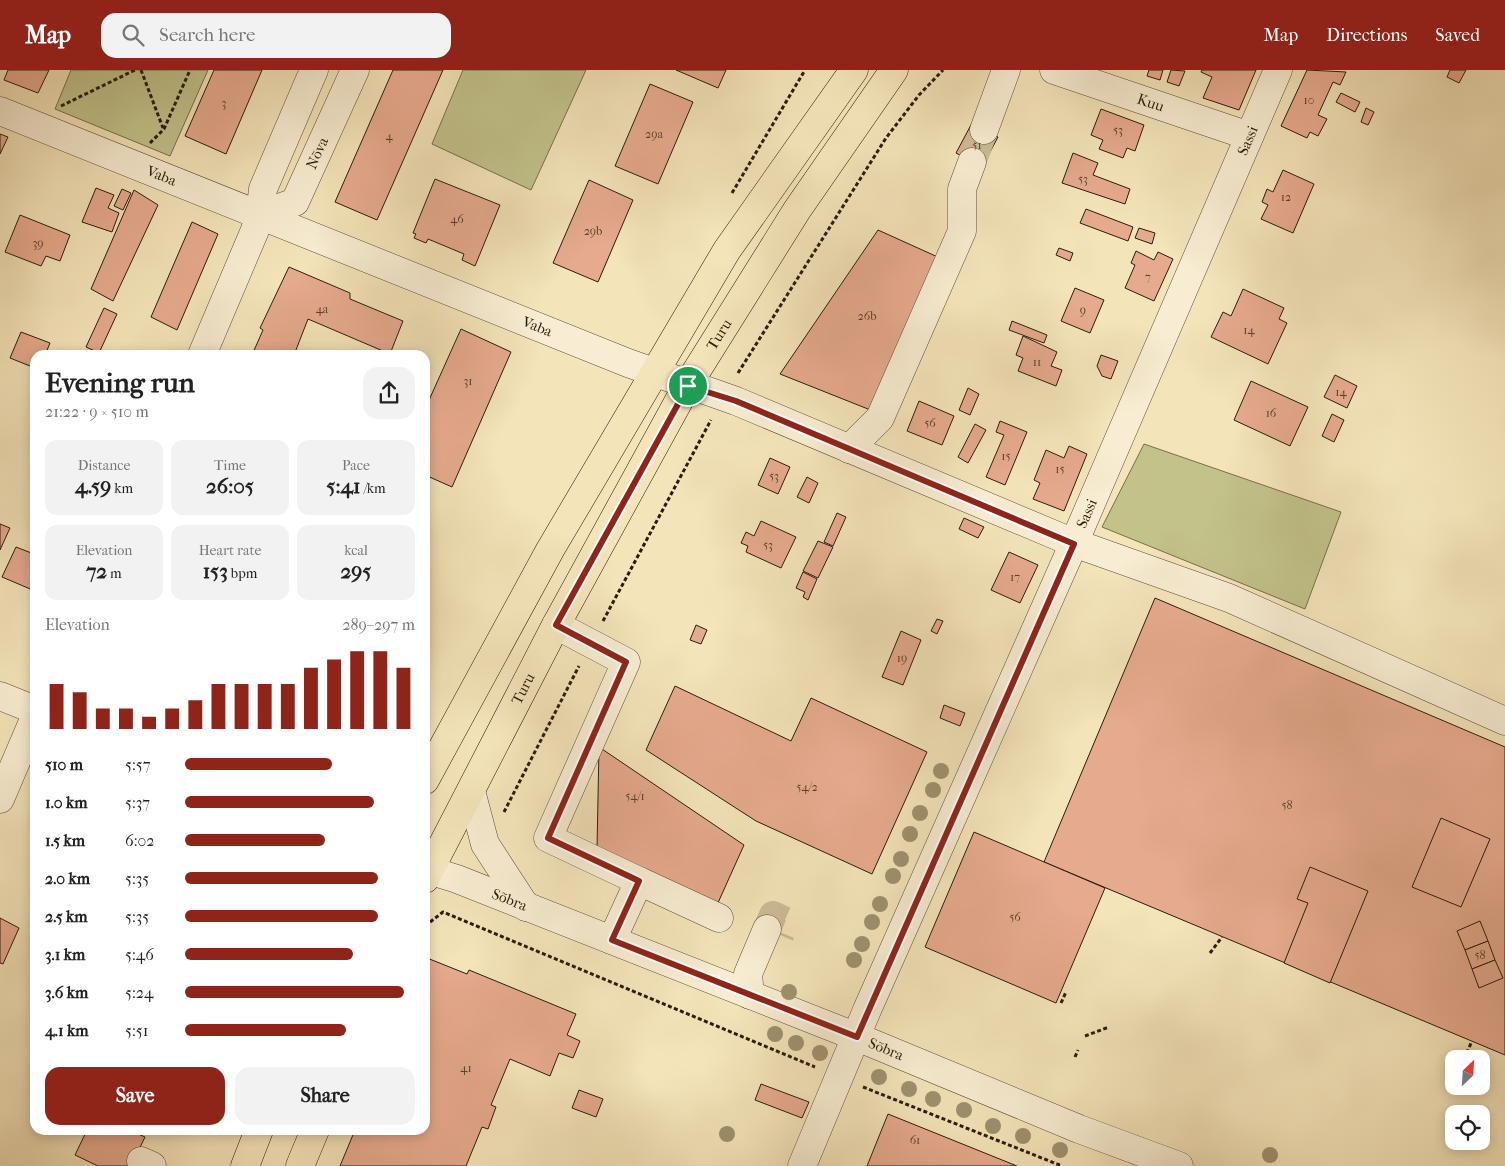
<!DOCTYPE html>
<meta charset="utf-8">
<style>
body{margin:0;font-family:"IM FELL French Canon",serif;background:#f2f2f2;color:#222;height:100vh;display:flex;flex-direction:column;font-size:19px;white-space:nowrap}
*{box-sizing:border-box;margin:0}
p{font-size:16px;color:#767676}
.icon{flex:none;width:28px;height:28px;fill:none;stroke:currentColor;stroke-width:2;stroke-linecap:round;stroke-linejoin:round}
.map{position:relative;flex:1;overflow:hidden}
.side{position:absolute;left:30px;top:280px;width:400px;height:785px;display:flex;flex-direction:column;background:#fff;border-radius:15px;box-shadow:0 2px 12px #0003}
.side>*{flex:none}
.needle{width:32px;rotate:25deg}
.fabs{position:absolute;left:1445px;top:980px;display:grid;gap:10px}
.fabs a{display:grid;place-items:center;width:45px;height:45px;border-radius:10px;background:#fff;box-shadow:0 2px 12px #0003;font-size:25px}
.pin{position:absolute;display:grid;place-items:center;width:42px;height:42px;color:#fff;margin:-21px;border:2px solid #fff;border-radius:50%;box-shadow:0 1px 5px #0007}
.round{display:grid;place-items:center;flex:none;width:52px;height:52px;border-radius:15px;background:#f2f2f2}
.overview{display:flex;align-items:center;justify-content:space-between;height:85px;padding:0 15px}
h1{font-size:28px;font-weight:700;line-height:38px}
.metrics{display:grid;grid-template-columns:repeat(3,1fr);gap:8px;height:85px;padding:5px 15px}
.metrics div{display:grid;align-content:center;border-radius:12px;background:#f2f2f2;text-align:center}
.metrics b{font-size:21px;font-weight:700}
.metrics small{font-size:14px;font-weight:400}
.metrics p{font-size:14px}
.chart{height:140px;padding:10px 15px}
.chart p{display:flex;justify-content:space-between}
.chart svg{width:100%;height:90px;margin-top:5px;stroke:#8f2418;stroke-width:6}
.button{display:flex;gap:10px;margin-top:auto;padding:10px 15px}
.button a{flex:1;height:58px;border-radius:15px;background:#8f2418;color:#fff;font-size:20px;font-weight:700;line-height:58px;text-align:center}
.button a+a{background:#f2f2f2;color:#222}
ul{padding:0 15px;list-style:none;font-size:16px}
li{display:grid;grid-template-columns:80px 60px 1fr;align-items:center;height:38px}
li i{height:12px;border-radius:6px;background:#8f2418}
header{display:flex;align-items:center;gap:30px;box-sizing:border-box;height:70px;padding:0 25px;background:#8f2418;color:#fff}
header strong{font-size:24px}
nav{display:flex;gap:28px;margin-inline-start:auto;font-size:18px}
.search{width:350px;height:45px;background:#f2f2f2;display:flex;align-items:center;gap:12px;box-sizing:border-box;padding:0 18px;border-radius:15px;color:#767676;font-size:19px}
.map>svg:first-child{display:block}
.green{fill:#c2c28b;stroke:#776e4b}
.building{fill:#e6aa8e;stroke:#2c1b0b}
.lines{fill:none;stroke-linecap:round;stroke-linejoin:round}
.minor-tunnel{stroke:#ccbc97;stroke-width:28;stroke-dasharray:28 14;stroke-linecap:butt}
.minor-casing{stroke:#5e4d37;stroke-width:29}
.major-casing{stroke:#2c1b0b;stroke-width:29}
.path{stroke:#2c1b0b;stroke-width:3;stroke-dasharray:4 2.5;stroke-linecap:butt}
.minor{stroke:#f8edd2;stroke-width:28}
.major{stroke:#f4e4ba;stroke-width:28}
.tree{fill:#9f916f}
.route-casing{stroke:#fff;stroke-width:10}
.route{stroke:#8f2418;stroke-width:6}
.labels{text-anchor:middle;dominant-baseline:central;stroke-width:4.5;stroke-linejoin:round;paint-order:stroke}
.number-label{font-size:12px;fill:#5a3f2c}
.street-label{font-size:15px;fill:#2c1b0b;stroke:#f8edd2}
</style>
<header>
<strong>Map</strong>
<div class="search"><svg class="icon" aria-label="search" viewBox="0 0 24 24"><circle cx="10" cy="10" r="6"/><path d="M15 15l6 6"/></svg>Search here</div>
<nav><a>Map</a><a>Directions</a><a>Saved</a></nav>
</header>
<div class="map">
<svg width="1505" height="1096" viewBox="0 0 1505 1096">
<rect width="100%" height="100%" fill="#f4e4ba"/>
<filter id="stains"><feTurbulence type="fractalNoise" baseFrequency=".004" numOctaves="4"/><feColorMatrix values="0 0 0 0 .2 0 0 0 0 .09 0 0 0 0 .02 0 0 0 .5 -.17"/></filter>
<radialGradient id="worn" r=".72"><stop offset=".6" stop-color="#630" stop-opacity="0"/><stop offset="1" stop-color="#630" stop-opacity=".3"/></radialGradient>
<g class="green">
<path d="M71,0H208L170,86L55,39Z"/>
<path d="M463,0H586L531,120L432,74Z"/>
<path d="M1144,374L1341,442L1305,539L1102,457Z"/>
</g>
<g class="building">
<path d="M8,0H49L38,23L4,10Z"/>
<path d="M214,0H262L226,84L185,66Z"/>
<path d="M393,0H443L377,150L335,132Z"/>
<path d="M676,0H726L718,18Z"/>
<path d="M1149,0H1163L1160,10L1147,6Z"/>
<path d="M1171,0L1185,1L1179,16L1167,12Z"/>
<path d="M1202,0H1256L1239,40L1203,28L1212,7L1201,2Z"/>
<path d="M1307,0L1346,2L1340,15L1333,12L1318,45L1327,49L1318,66L1310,62L1307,68L1281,56Z"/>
<path d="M1450,0H1466L1459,13L1447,7Z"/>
<path d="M650,14L693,32L658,114L615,96Z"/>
<path d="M1341,23L1360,32L1355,42L1336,32Z"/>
<path d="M1366,38L1374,42L1368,55L1361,52Z"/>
<path d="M1101,39L1144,55L1135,81L1127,78L1123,88L1099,79L1103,70L1091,65Z"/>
<path d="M972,53L998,67L982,97L956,83Z"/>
<path d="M0,64L8,67L0,84Z"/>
<path d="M1073,83L1098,93L1093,105L1130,119L1125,134L1062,113Z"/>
<path d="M1283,100L1314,114L1293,163L1261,149L1268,135L1262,132L1267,119L1273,122Z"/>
<path d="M435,109L500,135L475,196L462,190L464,184L428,169L426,173L414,168L416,164L413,163Z"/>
<path d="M589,110L633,130L598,212L553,193Z"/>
<path d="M96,118L114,125L108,138L119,143L112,162L82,152Z"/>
<path d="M122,119L131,123L123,140L114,136Z"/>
<path d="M134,120L158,135L113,231L91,219Z"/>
<path d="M1086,139L1133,157L1128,171L1080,153Z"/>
<path d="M20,145L70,165L60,191L46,186L41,196L5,182Z"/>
<path d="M192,152L218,164L177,260L151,247Z"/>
<path d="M1139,158L1155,163L1152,174L1135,168Z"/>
<path d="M878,160L940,188L873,341L780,304Z"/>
<path d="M1059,178L1073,183L1070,191L1056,185Z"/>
<path d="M1136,181L1154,190L1158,182L1173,189L1154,231L1125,218L1135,195L1131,193Z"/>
<path d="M289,197L350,223V229L403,251L390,284L308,249L294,285H252L263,260L260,258Z"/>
<path d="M1075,218L1104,230L1090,263L1061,251Z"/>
<path d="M1243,219L1284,238L1279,249L1287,253L1268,294L1211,267L1223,242L1231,246Z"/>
<path d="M104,238L117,244L99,283L86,277Z"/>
<path d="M1012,251L1047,265L1044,273L1009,260Z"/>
<path d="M461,259L511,282L452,417L425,405V339Z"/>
<path d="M21,262L50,273L45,285H35V298L10,288Z"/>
<path d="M1023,266L1057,282L1051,296L1062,300L1056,316L1018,301L1023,288L1016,285Z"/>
<path d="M1101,285L1118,291L1111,309L1102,306L1097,296Z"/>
<path d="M1335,305L1357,316L1347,338L1324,327Z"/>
<path d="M1251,311L1308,337L1290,376L1234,350Z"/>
<path d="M968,318L979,324L970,345L959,340Z"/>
<path d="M919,331L954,346L942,375L907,361Z"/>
<path d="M1332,344L1344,350L1334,372L1322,366Z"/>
<path d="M1000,351L1027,362L1005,415L986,407L1004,365L996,362Z"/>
<path d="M975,354L986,360L968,393L958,387Z"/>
<path d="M1069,376L1087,384L1064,441L1033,429L1040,413L1034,410L1046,380L1064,388Z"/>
<path d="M770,388L790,397L778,424L758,415Z"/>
<path d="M807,407L818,413L809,433L797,427Z"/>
<path d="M837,443L846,447L833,476L824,472Z"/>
<path d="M964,448L984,457L978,468L959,459Z"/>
<path d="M761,451L796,467L781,498L746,482L748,476L741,473L746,462L754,466Z"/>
<path d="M0,454L10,458L0,480Z"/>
<path d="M818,471L833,477L818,508L803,501Z"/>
<path d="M16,477L34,484L35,482V521L2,507Z"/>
<path d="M1009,482L1038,495L1020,533L991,520Z"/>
<path d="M803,502L817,509L808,530L803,527L805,522L796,518Z"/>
<path d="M1155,528L1505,677V985L1044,792Z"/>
<path d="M937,549L943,551L937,564L931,561Z"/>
<path d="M696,555L707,560L701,574L690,570Z"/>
<path d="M901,561L921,570L903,615L882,607Z"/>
<path d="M675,616L791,671L811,628L927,682L872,804L756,751L646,680Z"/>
<path d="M944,635L965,643L960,656L940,648Z"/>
<path d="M599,677L744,775L717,835L597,779Z"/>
<path d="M1441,748L1490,769L1461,837L1412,817Z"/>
<path d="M974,762L1105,818L1056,933L925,877Z"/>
<path d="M1310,797L1368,821L1330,913L1284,893L1308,833L1297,829Z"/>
<path d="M0,848L19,858L3,894L0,893Z"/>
<path d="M1480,851L1488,871L1465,880L1457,861Z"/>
<path d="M1488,871L1495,890L1472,899L1465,880Z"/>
<path d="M427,888L467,904L469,900L576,944L567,965L580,971L573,988L559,983L550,1006L510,989L491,1035L496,1037L488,1059L482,1057L466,1096H340L355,1060H425V894Z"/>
<path d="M1495,890L1503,908L1479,918L1472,899Z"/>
<path d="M761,1014L809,1032L802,1048L755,1030Z"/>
<path d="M579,1020L603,1029L596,1047L572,1038Z"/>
<path d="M888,1044L1017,1096H867Z"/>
<path d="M87,1060H129L145,1067L131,1096H98L75,1085Z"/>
</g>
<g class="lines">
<g class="minor-tunnel">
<path d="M972,92L984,60"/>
<path d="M767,859L773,845L786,851L780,865"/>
</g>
<defs>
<g id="minor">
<path id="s1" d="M1054,0L1249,66"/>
<path id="s2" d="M0,41L628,293L736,331L1074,473L1229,528L1505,651"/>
<path d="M984,60L1006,0"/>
<path id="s3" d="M260,145L295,132L355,0"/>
<path d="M202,285L255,160L260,145L263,119L314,0"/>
<path d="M849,379L880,348L962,161V119L972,92"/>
<path d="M556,555L626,592L548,768L639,811L612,870"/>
<path d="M0,626L35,640"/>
<path d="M471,721L485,774L526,837"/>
<path d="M0,729L35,647"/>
<path id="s4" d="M425,799L457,809L857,967L1079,1059L1179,1096"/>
<path d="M639,811L719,848"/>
<path d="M750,925L748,904L767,859"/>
<path d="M141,1091L152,1096"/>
<path id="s5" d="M802,1096L867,940L1074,473L1278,0"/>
</g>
<g id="major">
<path d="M425,710L550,480L727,180L854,0"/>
<path id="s6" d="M425,809L556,555L687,316L797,140L894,0"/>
<path d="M245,1096L259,1060"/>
<path d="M300,1096L315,1060"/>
</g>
</defs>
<use href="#minor" class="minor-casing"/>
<use href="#major" class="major-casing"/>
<g class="path">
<path d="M141,0L163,58"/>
<path d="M61,36L135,0"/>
<path d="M150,73L164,59L190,0"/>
<path d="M732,123L805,0"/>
<path d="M738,303L886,68L919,25L943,0"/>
<path d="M603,551L711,350"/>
<path d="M504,742L579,596"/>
<path d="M425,856L443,842L815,997"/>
<path d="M1210,883L1222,867"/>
<path d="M1061,933L1066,922"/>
<path d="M1085,966L1109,957"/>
<path d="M1075,987L1078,980"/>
<path d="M1464,989L1472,971"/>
<path d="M863,1017L1062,1096"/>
</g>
<use href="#minor" class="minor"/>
<use href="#major" class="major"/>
</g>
<g class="tree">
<circle cx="941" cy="701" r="8"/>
<circle cx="933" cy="720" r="8"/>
<circle cx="920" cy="743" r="8"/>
<circle cx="910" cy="764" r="8"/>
<circle cx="901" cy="789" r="8"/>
<circle cx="893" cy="806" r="8"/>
<circle cx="880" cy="834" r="8"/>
<circle cx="872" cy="852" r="8"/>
<circle cx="862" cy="874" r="8"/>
<circle cx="854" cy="890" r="8"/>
<circle cx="789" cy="922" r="8"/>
<circle cx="775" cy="964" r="8"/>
<circle cx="796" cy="973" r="8"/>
<circle cx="820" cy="983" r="8"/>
<circle cx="879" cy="1007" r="8"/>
<circle cx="909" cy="1019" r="8"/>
<circle cx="933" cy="1029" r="8"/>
<circle cx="964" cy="1040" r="8"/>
<circle cx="993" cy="1056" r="8"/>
<circle cx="727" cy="1064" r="8"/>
<circle cx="1023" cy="1066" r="8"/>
<circle cx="1060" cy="1080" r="8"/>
<circle cx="1270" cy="1085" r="8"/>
</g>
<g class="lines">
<defs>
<path id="route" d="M688,316L736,331L1074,474L857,967L612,870L639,811L548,768L626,592L556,555Z"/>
</defs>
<use href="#route" class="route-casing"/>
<use href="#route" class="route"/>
</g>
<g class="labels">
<g class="number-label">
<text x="1309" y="30">10</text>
<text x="224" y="33">3</text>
<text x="1118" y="60">53</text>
<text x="654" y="64">29a</text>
<text x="389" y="66">4</text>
<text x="977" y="75">51</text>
<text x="1083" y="109">53</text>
<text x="1286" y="127">12</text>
<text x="457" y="149">46</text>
<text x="593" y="161">29b</text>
<text x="38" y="173">39</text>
<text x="1148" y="207">7</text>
<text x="322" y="239">4a</text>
<text x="1083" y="240">9</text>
<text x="867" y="246">26b</text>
<text x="1249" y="260">14</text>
<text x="1037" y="292">11</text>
<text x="468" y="311">31</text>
<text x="1341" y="322">14</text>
<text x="1271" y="343">16</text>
<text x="930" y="353">56</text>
<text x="1006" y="386">15</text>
<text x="1060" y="399">15</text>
<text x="774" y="406">53</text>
<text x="768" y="475">53</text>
<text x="1015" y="507">17</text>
<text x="902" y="588">19</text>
<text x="807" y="717">54/2</text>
<text x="635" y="726">54/1</text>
<text x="1287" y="735">58</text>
<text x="1015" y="847">56</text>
<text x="1480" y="885">58</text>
<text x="466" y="998">41</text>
<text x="915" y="1070">61</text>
</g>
<g class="street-label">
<text stroke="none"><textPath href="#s1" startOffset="102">Kuu</textPath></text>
<text stroke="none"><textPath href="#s5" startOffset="1118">Sassi</textPath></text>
<text stroke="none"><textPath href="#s3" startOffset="91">Nõva</textPath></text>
<text stroke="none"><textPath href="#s2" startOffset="174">Vaba</textPath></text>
<text stroke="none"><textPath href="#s2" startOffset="579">Vaba</textPath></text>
<text stroke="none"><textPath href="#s6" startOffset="619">Turu</textPath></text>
<text stroke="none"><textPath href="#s5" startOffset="712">Sassi</textPath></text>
<text stroke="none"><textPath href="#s6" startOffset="214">Turu</textPath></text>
<text stroke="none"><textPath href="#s4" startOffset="90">Sõbra</textPath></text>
<text stroke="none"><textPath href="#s4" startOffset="495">Sõbra</textPath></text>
</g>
</g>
<rect width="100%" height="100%" filter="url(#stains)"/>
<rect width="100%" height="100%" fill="url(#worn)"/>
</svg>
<div class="fabs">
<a><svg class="needle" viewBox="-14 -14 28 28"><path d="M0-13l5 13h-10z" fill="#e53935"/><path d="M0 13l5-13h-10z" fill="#767676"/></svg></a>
<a><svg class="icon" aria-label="locate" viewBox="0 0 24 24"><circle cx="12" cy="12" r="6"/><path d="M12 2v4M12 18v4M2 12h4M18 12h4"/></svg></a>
</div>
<div class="pin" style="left:688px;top:316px;background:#1e9e55"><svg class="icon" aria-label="arrive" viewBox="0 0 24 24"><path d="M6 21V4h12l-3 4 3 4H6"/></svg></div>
<section class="side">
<div class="overview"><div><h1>Evening run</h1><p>21:22 · 9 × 510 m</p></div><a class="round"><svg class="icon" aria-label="share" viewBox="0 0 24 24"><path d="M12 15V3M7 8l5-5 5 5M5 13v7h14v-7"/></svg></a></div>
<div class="metrics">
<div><p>Distance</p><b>4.59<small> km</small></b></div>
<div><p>Time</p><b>26:05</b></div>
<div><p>Pace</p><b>5:41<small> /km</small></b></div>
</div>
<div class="metrics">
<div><p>Elevation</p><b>72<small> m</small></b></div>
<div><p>Heart rate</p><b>153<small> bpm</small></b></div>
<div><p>kcal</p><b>295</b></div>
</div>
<div class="chart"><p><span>Elevation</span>289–297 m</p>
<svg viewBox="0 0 160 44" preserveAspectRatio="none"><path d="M5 44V22M15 44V26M25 44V34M35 44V34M45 44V38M55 44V34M65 44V30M75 44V22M85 44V22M95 44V22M105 44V22M115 44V14M125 44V10M135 44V6M145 44V6M155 44V14"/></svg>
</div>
<ul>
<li><b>510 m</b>5:57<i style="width:64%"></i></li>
<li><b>1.0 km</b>5:37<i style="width:82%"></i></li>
<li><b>1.5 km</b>6:02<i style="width:61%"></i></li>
<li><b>2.0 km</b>5:35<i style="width:84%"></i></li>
<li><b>2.5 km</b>5:35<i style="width:84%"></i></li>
<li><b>3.1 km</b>5:46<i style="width:73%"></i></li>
<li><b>3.6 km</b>5:24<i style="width:95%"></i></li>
<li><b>4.1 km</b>5:51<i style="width:70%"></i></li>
</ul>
<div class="button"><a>Save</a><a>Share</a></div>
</section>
</div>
